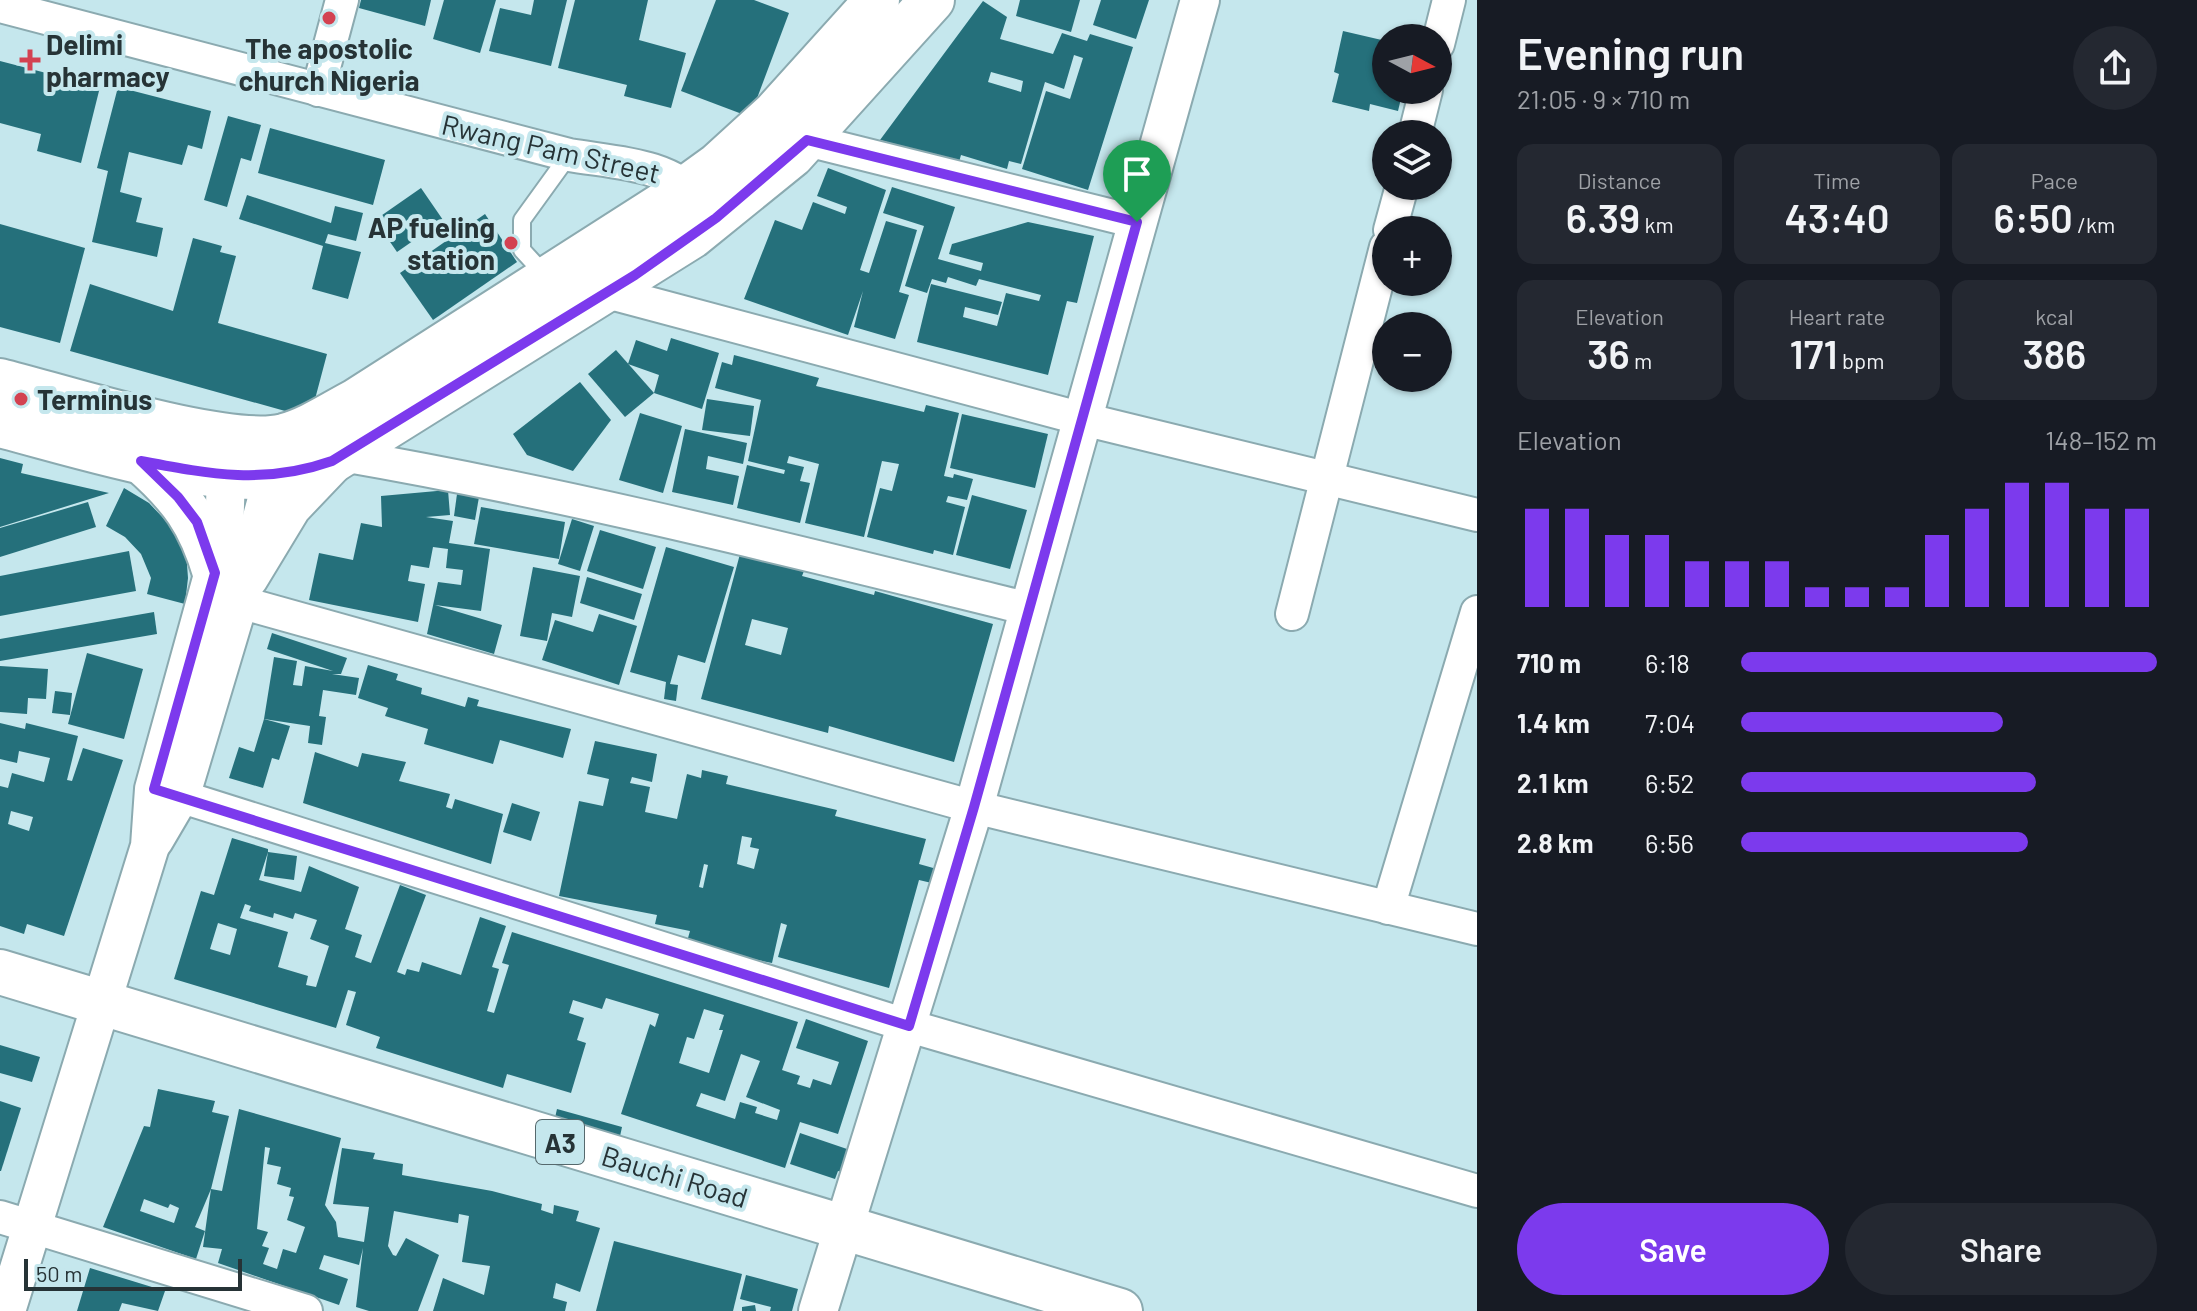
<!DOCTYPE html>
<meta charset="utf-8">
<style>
body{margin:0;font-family:Barlow,sans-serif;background:#242831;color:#f1f3f6;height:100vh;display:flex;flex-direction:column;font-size:30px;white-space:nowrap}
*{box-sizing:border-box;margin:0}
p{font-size:26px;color:#9ea1a6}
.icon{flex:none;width:44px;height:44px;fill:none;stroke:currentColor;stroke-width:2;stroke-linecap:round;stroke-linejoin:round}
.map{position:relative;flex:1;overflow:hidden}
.panel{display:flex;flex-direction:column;background:#171b24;width:720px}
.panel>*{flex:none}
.needle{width:52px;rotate:97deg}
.fabs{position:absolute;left:1372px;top:24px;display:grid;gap:16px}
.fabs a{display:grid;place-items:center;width:80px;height:80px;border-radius:50%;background:#171b24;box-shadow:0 2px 6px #0004;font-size:40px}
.scale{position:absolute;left:24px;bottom:20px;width:218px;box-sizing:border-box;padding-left:8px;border:4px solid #263336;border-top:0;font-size:22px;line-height:28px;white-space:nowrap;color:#263336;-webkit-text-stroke:6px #c5e7ed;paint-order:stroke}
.pin{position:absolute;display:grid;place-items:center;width:68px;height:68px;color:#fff;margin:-82px -34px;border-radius:50% 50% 50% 0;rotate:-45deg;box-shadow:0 0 8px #0007}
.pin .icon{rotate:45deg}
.round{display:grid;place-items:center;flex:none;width:84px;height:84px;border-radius:42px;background:#242831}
.headline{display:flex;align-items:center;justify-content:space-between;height:136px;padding:0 40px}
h1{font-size:44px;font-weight:600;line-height:60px}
.figures{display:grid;grid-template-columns:repeat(3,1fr);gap:12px;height:136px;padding:8px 40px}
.figures div{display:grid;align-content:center;border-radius:16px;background:#242831;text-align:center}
.figures b{font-size:40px;font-weight:600}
.figures small{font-size:22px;font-weight:400}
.figures p{font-size:22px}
.chart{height:224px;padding:16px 40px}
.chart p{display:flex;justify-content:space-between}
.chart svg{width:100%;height:144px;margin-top:8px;stroke:#7c3aed;stroke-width:6}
.button{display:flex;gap:16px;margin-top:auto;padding:16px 40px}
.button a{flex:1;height:92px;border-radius:48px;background:#7c3aed;color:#fff;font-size:32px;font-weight:600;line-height:92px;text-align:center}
.button a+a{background:#242831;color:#f1f3f6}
ul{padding:0 40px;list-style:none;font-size:26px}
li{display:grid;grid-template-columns:128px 96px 1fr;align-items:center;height:60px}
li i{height:20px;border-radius:10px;background:#7c3aed}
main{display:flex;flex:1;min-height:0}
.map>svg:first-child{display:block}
.building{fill:#25707b;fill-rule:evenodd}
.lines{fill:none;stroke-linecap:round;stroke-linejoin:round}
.service-casing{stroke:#8baab0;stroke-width:20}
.minor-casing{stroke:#8baab0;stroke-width:36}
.tertiary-casing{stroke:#8baab0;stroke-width:42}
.primary-casing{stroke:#8baab0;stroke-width:48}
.trunk-casing{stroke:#8baab0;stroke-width:48}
.service{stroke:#fff;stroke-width:16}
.minor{stroke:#fff;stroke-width:32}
.tertiary{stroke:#fff;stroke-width:38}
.primary{stroke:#fff;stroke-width:44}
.trunk{stroke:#fff;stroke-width:44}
.route-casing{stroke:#fff;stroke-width:16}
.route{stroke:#7c3aed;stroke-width:10}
.poi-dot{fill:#d34251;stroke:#c5e7ed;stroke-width:3}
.labels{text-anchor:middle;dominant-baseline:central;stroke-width:8;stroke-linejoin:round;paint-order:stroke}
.shield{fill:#c5e7ed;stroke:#56696d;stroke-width:2}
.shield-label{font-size:26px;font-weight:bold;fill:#263336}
.poi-label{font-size:28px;font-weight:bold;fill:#263336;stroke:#c5e7ed;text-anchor:start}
.street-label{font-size:28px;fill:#263336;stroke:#c5e7ed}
</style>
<main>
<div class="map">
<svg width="1477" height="1311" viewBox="0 0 1477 1311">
<rect width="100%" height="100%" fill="#c5e7ed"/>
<g class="building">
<path d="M361,0H431L425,26L359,8Z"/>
<path d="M444,0H496L480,53L433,39Z"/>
<path d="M534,0H567L551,66L489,51L500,8L531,15Z"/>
<path d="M575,0H648L639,40L686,53L671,108L624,96L627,85L558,68Z"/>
<path d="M716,0H754L789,13L750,117L681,91Z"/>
<path d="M1020,0H1080L1071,32L1016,16Z"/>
<path d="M1101,0H1149L1136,39L1093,25Z"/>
<path d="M983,1L1007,17L1000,39L1053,54L1062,33L1087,41L1090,34L1133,47L1088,190L1022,169L1046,91L1070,99L1083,58L1074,55L1064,89L1045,82L1021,164L1009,161L1007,169L961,155L959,162L880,140ZM991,72L1023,81L1021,92L988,82Z"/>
<path d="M1343,31L1386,41V90H1403L1398,111L1370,104L1369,111L1332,102L1339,74L1334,72Z"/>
<path d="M0,61L100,87L81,163L37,151L41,134L0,123Z"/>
<path d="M118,87L211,111L202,149L188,145L182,165L129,152L120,192L142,198L136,222L163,228L157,257L92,242L108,171L97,168Z"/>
<path d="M228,116L261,125L251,161L241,158L227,207L204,200Z"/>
<path d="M270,128L385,160L373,205L258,173Z"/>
<path d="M828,168L886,190L860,270L869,273L886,221L917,230L899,292L909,295L895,339L854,327L863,291L848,335L744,299L775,220L802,230L813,202L845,214L847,207L817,196Z"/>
<path d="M892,187L955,207L938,259L981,271L983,263L949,254L952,244L1028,222L1094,236L1077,303L1067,301L1048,375L917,342L931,284L1002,302L998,315L965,307L963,317L997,326L1006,293L1039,301L1041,295L979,279L976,286L948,277L946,283L932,279L927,293L905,286L924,226L883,213Z"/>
<path d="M421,188L443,220L397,252L375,220Z"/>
<path d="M247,195L331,223L335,206L363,213L356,241L328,234L325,243L361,252L348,299L312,289L323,246L239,219Z"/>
<path d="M485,214L517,262L433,320L400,273Z"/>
<path d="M0,224L85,248L60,343L0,327Z"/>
<path d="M193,238L222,246L220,252L236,256L218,323L327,354L310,418L70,351L90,284L173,311Z"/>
<path d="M671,338L719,353L702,409L654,393L659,375L628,364L636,340L667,351Z"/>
<path d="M616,350L654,393L625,417L588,374Z"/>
<path d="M734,355L819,378L816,386L924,412L926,405L959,413L944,476L953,478L954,474L973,479L967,500L948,496L946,502L965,507L953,555L934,550L933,554L867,537L880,488L892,491L899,464L882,461L864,537L805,523L819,464L789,456L787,463L804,467L800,481L810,483L800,523L737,508L747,465L784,474L785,470L748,461L761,400L715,388L722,362L732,365Z"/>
<path d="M580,382L611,420L573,471L527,455L513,434Z"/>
<path d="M707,399L754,406L750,436L702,430Z"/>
<path d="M640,413L682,426L663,493L619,480Z"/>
<path d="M962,414L1048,434L1035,488L950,468Z"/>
<path d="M685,429L747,443L743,464L708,456L706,469L739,476L733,505L672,492Z"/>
<path d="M0,458L23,464L21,473L109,493L0,527Z"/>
<path d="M124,488L149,503L167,522L186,551L188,578L185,604L147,594L151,578L141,554L125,537L106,526Z"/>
<path d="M448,490L450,515L426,517L453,521L449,543L490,549L481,611L435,605L502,625L494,654L427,634L438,582L461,585L463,570L446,568L448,549L433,547L429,568L411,565L408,581L425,584L418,622L309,600L319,553L353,560L361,523L382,527L381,496Z"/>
<path d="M457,494L479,497L475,520L454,516Z"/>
<path d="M972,495L1027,510L1010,569L956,555Z"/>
<path d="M88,502L96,527L0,557V528Z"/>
<path d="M481,507L565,522L559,559L474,544Z"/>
<path d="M572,519L594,526L580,571L558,564Z"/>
<path d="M600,530L656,547L643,589L587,571Z"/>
<path d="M666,547L734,567L705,663L678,655L670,684L678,685L676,701L664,699L666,682L630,672Z"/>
<path d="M129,551L136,591L0,616V576Z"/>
<path d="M740,554L804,571L802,576L874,595L875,591L993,624L954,762L829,726L828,733L701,699ZM752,619L788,628L781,655L745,645Z"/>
<path d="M533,567L580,576L572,617L552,613L547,641L520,636Z"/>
<path d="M587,577L642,594L634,620L580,603Z"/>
<path d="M154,612L157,634L0,661V639Z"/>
<path d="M599,614L637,626L619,685L542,660L555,620L593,632Z"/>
<path d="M272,633L347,658L341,674H332L359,678L356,695L323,690L319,716L326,717L322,745L308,743L310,726L264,719L274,657L297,661L293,685L302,686L305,666L333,671L267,649Z"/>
<path d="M87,653L143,669L124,739L68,724Z"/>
<path d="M368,665L398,674L396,680L422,688L421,694L465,707L468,697L479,700L477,706L571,729L563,758L500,740L493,764L424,744L428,729L385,716L388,708L358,698Z"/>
<path d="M0,666L48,669L46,699L28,698L27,714L0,712Z"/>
<path d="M55,691L72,693L70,715L52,713Z"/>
<path d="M264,719L290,726L279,760L272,758L263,788L229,778L239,747L254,752Z"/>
<path d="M0,723L25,729L26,723L78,736L67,780L72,781L83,748L123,760L64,936L27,924L24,934L0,926V786L8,788L12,773L44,782L50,758L19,751L17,763L0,759ZM11,811L33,817L29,831L8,824Z"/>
<path d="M595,741L657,754L652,782L632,777L630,783L650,787L645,812L677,819L687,774L701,778L702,770L728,776L726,784L837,810L835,816L926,839L919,864L944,871L940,885L919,880L889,988L778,957L787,925L781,923L772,963L686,945L690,931L655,924L657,915L559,896L579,801L603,806L609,779L587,774ZM742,836L752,838L750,847L759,849L754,869L737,864ZM704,864L708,865L703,888L699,887Z"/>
<path d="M315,752L358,767L362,753L406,762L399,781L450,794L446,807L452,809L455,799L503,814L491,864L303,803Z"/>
<path d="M512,803L540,812L531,841L503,832Z"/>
<path d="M232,838L268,849V852L297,856L294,880L264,876L268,852L259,880L301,892L309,866L359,887L345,929L362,935L355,957L371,963L400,885L426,895L397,972L405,975L407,969L419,972L422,962L461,975L480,917L506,926L492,967L499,969L487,1011L494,1013L509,965L502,963L512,932L798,1022L782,1070L800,1076L797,1084L810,1088L813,1079L831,1085L839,1062L796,1048L806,1019L868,1041L838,1134L800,1122L785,1168L621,1114L650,1024L655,1027L659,1014L606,998L602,1009L573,1000L569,1013L584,1018L577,1040L586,1043L571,1093L507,1074L503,1088L376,1048L380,1037L346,1025L356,992L348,990L336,1028L174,979L201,891L214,895ZM245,904L251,906L249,911L273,918L274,913L293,919L295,913L317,920L310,939L329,946L316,987L306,985L308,976L278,967L288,932L240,918ZM218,923L237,929L230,955L210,949ZM704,1009L724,1015L719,1030H723L709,1073L679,1063L687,1037L694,1039ZM741,1054L760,1061L746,1097L780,1110L777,1120L755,1113L757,1107L740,1102L735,1119L696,1106L701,1093L725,1101Z"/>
<path d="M0,1045L40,1057L32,1082L0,1073Z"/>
<path d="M158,1089L215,1101L212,1112L229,1116L211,1189L222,1191L239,1109L341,1138L325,1205L336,1222L338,1237L364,1242L369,1207L333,1204L342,1148L375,1153L373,1159L403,1164L402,1175L492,1191L542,1204L541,1210L553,1214L554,1205L579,1211L576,1221L600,1228L580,1292L556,1283L553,1298L567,1302L565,1311H433L443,1278L484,1295L490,1266L462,1262L469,1216L459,1214L458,1223L394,1211L388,1246L393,1255L396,1256L406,1238L439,1255L418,1311H369L356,1307L363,1248L359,1265L324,1255L319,1269L348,1279L339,1305L218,1263L222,1249L203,1247L211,1189L195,1227L205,1231L196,1259L103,1227L144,1126L150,1127ZM265,1147L270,1148L267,1164L281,1167L277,1184L291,1188L289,1196L294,1197L287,1220L305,1227L296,1253L283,1249L277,1269L263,1264L269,1248L262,1246L268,1232L257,1229ZM144,1199L168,1208L170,1204L179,1208L174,1223L140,1211Z"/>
<path d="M0,1101L21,1108L1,1171H0Z"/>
<path d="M557,1109L622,1127L619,1141L554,1122Z"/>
<path d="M800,1133L847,1149L845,1154L855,1157L849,1174L838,1171L835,1179L790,1164Z"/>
<path d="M614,1241L742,1274L733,1311H596Z"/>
<path d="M90,1268L165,1291L158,1311L122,1303L119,1311H77Z"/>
<path d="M746,1275L798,1289L792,1311H770L771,1307L740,1299Z"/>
<path d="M755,1305L756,1311H742V1307Z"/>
</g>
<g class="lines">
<defs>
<path id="service" d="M546,276L522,250V220L569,155"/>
<g id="minor">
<path d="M0,6L569,155C616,163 669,163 702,201"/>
<path d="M1438,44L1449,0"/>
<path d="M318,90L342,0"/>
<path d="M1415,134L1426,90"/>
<path d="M807,140L1137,222"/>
<path d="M1390,230L1402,186"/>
<path d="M607,292L1083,419L1477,515"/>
<path d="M337,447L342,455C574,495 801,553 1030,609"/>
<path d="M239,602L974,807L1477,929"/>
<path d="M1292,614L1386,247"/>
<path d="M157,789L909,1026L1477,1191"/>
<path d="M1388,908L1477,612"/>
<path d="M0,1217L306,1311"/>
</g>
<g id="tertiary">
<path d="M154,840L181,794L246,577L281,447"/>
<path d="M6,1311L150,846L154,789L224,535L227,445"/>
<path d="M818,1311L974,807L1200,0"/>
</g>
<g id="primary">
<path d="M0,381C64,397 227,450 284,436C310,429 333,413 356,401L664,204L718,165L775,113L877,0"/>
<path d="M0,425C78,445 213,489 290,474C304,472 318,466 332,461L692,236L792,155L932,0"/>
<path d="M141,461C181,496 200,522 215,573"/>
<path d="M246,577L289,506L329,464"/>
</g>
<path id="trunk" d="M0,972L1120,1311"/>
</defs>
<use href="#service" class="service-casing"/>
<use href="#minor" class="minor-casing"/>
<use href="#tertiary" class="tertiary-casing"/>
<use href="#primary" class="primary-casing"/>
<use href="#trunk" class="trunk-casing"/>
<use href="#service" class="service"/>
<use href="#minor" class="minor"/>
<use href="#tertiary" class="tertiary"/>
<use href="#primary" class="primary"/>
<use href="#trunk" class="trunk"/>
</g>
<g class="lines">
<defs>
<path id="route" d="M807,140L1137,222L974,807L909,1026L154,789L215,573L197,522L178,497L141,461C209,474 264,485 332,461L635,275L716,218Z"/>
</defs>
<use href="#route" class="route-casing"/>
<use href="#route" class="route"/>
</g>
<g class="poi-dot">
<circle cx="329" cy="18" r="8"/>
<path d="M26 48h8v8h8v8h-8v8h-8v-8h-8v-8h8z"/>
<circle cx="511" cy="243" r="8"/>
<circle cx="21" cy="399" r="8"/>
</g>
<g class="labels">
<rect class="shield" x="536" y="1120" width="48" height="44" rx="6"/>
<g class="shield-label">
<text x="560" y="1142">A3</text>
</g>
<g class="poi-label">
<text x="46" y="44">Delimi<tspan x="46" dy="32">pharmacy</tspan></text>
<text x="329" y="48" text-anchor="middle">The apostolic<tspan x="329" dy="32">church Nigeria</tspan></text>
<text x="495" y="227" text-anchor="end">AP fueling<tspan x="495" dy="32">station</tspan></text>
<text x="37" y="399">Terminus</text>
</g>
<g class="street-label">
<text transform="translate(551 148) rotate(13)">Rwang Pam Street</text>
<text transform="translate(675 1176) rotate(17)">Bauchi Road</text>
</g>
</g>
</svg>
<div class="fabs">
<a><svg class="needle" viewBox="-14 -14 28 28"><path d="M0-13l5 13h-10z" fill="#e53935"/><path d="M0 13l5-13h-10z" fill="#9ea1a6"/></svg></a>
<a><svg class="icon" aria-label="layers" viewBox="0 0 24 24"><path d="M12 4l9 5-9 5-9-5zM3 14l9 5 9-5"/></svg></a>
<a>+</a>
<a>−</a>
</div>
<div class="scale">50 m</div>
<div class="pin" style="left:1137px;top:222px;background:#1e9e55"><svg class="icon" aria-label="arrive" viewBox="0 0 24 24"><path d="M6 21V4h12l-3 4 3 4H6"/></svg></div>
</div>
<section class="panel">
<div class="headline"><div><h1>Evening run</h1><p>21:05 · 9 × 710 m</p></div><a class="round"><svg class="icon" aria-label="share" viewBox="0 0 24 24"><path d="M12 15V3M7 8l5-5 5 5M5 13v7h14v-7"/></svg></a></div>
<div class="figures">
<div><p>Distance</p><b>6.39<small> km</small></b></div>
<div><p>Time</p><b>43:40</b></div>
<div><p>Pace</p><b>6:50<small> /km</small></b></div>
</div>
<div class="figures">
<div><p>Elevation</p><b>36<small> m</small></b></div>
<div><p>Heart rate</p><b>171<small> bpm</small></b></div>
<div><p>kcal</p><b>386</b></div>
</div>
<div class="chart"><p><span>Elevation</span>148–152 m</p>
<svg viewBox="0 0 160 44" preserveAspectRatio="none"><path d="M5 44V14M15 44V14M25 44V22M35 44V22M45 44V30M55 44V30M65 44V30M75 44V38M85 44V38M95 44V38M105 44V22M115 44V14M125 44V6M135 44V6M145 44V14M155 44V14"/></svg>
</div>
<ul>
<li><b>710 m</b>6:18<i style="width:100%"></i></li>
<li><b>1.4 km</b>7:04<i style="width:63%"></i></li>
<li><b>2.1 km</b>6:52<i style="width:71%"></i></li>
<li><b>2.8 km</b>6:56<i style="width:69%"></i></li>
</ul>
<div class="button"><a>Save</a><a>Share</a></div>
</section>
</main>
